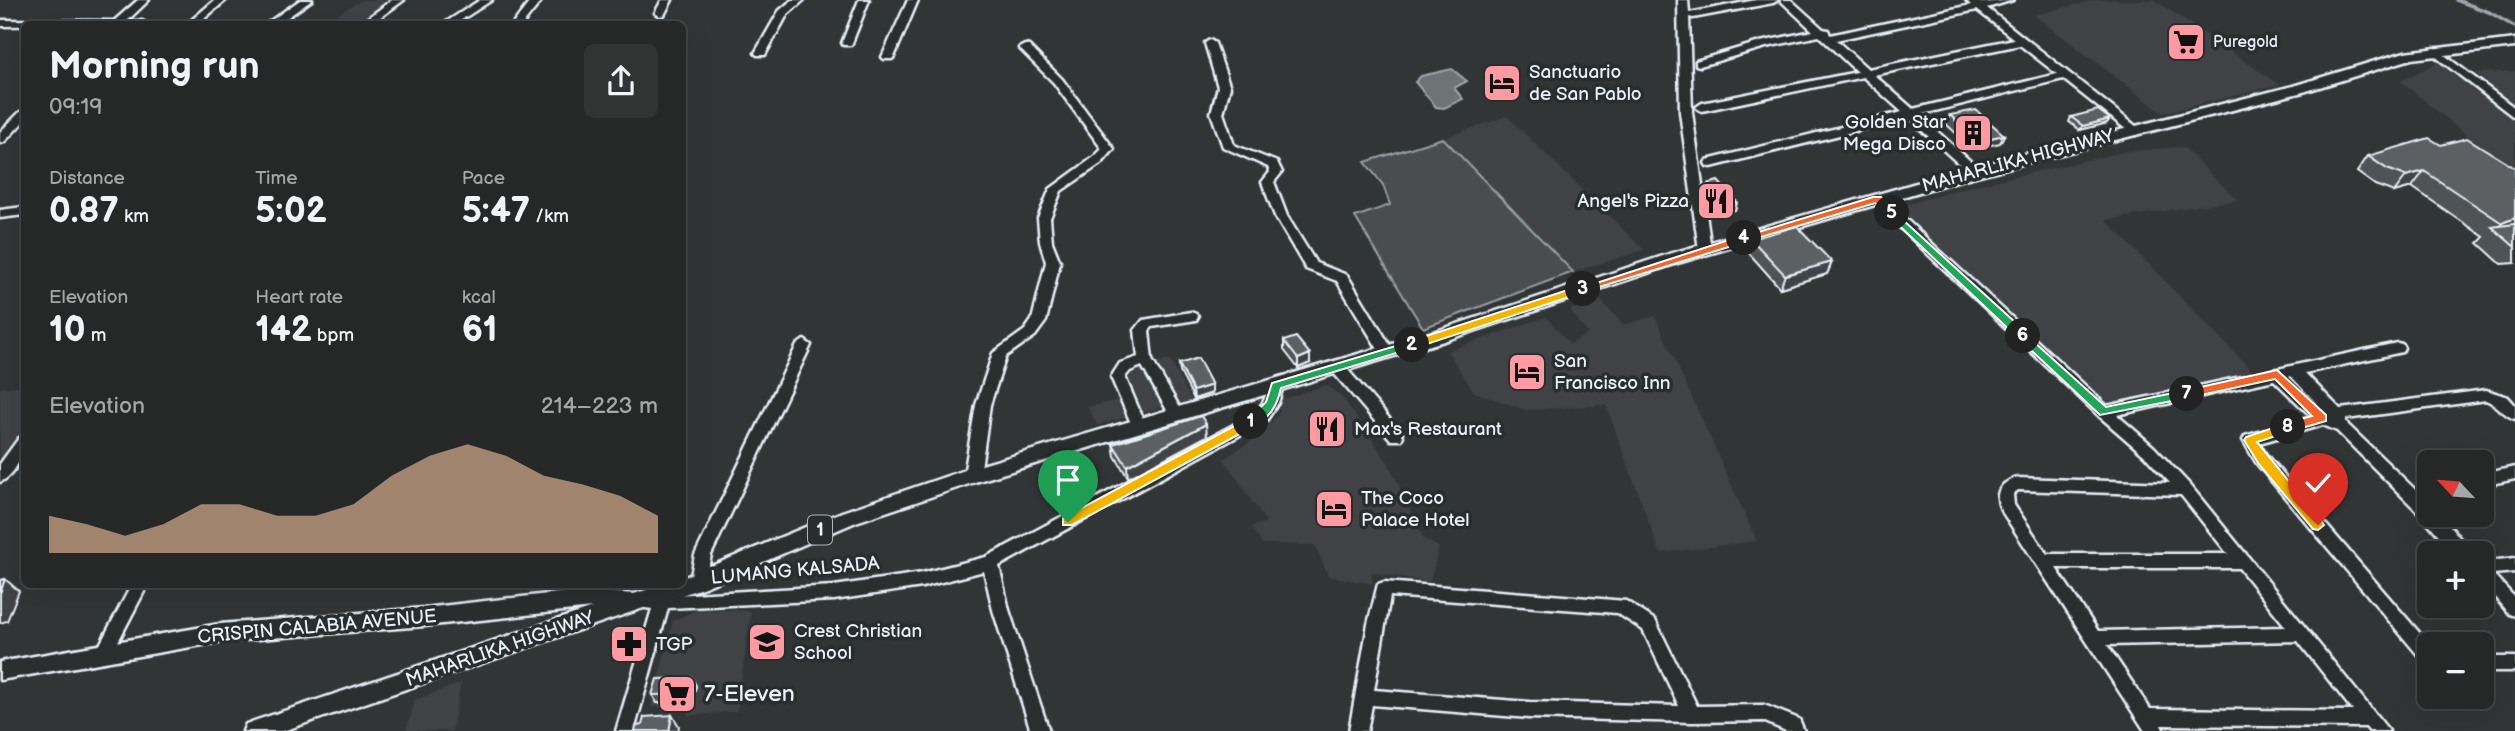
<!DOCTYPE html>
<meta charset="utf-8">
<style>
body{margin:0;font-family:"Balsamiq Sans",sans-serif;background:#323434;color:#f1f3f6;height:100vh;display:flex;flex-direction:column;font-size:26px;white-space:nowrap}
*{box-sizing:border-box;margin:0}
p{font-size:23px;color:#a4a6a8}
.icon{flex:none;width:38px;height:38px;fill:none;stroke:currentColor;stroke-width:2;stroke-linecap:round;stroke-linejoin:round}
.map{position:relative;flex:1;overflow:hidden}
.details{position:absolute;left:21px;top:21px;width:665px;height:567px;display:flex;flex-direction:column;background:#262828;border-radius:10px;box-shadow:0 7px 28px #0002,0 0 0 2px #424445}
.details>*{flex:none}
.needle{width:46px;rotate:296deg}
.controls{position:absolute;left:2417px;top:450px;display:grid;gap:14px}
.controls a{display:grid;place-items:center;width:77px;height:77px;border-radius:10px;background:#262828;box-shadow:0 7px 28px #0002,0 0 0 2px #424445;font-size:35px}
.pin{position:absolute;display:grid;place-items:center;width:60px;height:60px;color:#fff;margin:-72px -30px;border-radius:50% 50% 50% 0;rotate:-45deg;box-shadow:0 0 7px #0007}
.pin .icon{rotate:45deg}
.km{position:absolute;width:35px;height:35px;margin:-18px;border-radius:50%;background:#222;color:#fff;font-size:19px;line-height:35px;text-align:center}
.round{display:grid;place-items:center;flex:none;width:74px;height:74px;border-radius:10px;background:#323434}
.summary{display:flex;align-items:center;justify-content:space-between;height:119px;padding:0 28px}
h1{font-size:38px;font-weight:700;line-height:52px}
.figures{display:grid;grid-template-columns:repeat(3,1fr);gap:10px;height:119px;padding:7px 28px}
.figures div{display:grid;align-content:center}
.figures b{font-size:35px;font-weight:700}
.figures small{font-size:19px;font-weight:400}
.figures p{font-size:19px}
.chart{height:196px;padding:14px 28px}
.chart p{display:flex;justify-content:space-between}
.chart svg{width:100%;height:126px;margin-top:7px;fill:#d6ab8b;opacity:.7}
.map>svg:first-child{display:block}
.built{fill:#3f4244}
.green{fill:#494d4f;stroke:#989fa4;stroke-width:2}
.water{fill:#6e7376;stroke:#9fa5aa;stroke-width:2}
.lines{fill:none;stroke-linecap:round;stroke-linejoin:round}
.stream{stroke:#9fa5aa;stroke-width:3.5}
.minor-casing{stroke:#e8f1f8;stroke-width:5}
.major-casing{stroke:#e8f1f8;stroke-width:5}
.minor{fill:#2a2d2e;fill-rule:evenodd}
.major{fill:#2a2d2e;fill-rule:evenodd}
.wall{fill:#4f5355;stroke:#e8f1f8;stroke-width:2}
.shaded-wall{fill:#404345;stroke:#e8f1f8;stroke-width:2}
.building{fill:#5c6063;stroke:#e8f1f8;stroke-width:2}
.split-1{fill:#f5b400;stroke:#fff;stroke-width:2}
.split-2{fill:#22a559;stroke:#fff;stroke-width:2}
.split-3{fill:#f5b400;stroke:#fff;stroke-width:2}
.split-4{fill:#f0652b;stroke:#fff;stroke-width:2}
.split-5{fill:#f0652b;stroke:#fff;stroke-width:2}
.split-6{fill:#22a559;stroke:#fff;stroke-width:2}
.split-7{fill:#22a559;stroke:#fff;stroke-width:2}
.split-8{fill:#f0652b;stroke:#fff;stroke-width:2}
.split-9{fill:#f5b400;stroke:#fff;stroke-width:2}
.labels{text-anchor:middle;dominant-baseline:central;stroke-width:7;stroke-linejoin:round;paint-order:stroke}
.far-poi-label{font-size:16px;fill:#e8f1f8;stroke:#2a2d2e;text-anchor:start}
.shield{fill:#2a2d2e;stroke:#afb6bb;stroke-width:2}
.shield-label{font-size:18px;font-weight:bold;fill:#e8f1f8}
.poi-label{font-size:19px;fill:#e8f1f8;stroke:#2a2d2e;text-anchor:start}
.street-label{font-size:19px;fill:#e8f1f8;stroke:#2a2d2e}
.near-poi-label{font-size:23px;fill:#e8f1f8;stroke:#2a2d2e;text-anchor:start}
</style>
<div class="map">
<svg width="2515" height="731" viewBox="0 0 2515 731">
<rect width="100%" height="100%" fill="#323536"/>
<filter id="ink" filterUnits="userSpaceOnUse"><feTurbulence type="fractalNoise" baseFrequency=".0143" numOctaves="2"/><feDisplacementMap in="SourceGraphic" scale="14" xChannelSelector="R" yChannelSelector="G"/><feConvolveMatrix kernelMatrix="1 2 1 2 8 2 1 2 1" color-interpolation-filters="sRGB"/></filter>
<g filter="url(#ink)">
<g class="built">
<path d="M362,0H397L364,24H327L341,12Z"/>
<path d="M2096,0H2155L2280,85L2163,113L2034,15Z"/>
<path d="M2445,59L2515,114V175L2400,81Z"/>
<path d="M2515,71V106L2475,73Z"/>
<path d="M1507,116L1644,250L1573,272L1443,138Z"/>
<path d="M2183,147L2237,200L2106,220L2258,377L2108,406L1897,207L1967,187L2128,151Z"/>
<path d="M1601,300L1623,325L1655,316L1757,541L1660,553L1606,405L1526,410L1474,392L1447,351L1546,317L1570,344L1588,334L1570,310Z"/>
<path d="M1170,360L1191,400L1097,425L1088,407L1116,401L1114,369Z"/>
<path d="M24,385V431L0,465V388Z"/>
<path d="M1326,385L1342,397L1388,462L1424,539L1439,547L1430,582L1371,572L1373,584L1328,576L1315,545L1262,544L1251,527L1266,522L1224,459L1258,436L1279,413L1280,400Z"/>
<path d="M698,609L751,611L737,711L688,716V707H651L673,621Z"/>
<path d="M461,683L452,731H406L415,700Z"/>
</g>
<path class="green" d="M1443,138L1573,272L1423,328L1355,217L1390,205L1383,185L1365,162Z"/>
<path class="water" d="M1452,69L1467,81L1454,88L1463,99L1444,108L1436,107L1415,82L1421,76Z"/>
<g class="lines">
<path class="stream" d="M2456,0L2489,12L2515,27"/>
<defs>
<g id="minor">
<path d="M138,0H149L127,21H142L147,24L0,26V20L114,21Z"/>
<path d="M215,0H226L198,24H187Z"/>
<path d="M300,0H312L278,24H266Z"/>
<path d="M392,0H404L371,24H360Z"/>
<path d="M480,0H492L455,24H443Z"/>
<path d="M531,0H542L523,24H513Z"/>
<path d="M662,0H672L664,15L660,16L655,13Z"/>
<path d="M792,0H804L787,15L765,55H757L755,53L779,11Z"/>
<path d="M859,0H869L852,43L851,45H843L842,43Z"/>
<path d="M908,0H918L894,57L892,59H884L882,57Z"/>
<path d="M1678,0H1688L1689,13L1756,0H1778L1773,3L1693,18L1689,17L1692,112L1711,250L1705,254L1699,250L1680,112Z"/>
<path d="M1780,0H1791L1823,29L1828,30L1830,35L1971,5L1966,0H1978L1981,3L2013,0L1987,8L2142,131L2136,135L2132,134L2063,79L1919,115L1978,168L1980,171L1974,175L1970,174L1908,118L1711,167L1707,166L1705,163L1707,160L1902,112L1863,77L1702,111L1698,109L1696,107L1702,103L1857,72L1819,36L1766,47L1700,66L1696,65V61L1760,42L1813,31ZM1977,10L2014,39L1868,69L1836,40ZM2020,45L2057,74L1913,109L1874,75Z"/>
<path d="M1210,40L1215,43L1230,87L1223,113L1234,145L1277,162L1282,172L1274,182L1287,216L1316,263L1347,275L1394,352L1392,356H1382L1337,281L1306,269L1275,216L1262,182L1270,172L1268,167L1223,147L1211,113L1218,87L1205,43Z"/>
<path d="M1025,45L1029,46L1062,79L1114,149L1102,163L1061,191L1050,218L1052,242L1060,262L1046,321L1035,336L1006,356L990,405L980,475L977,479H967L964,475L976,405L993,353L1025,330L1032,320L1046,262L1040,242L1038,218L1050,189L1094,157L1102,149L1054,83L1019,48Z"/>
<path d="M2435,48L2515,108V118L2431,53V49Z"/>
<path d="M20,112H24V121L4,142L0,143V132Z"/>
<path d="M1877,195L1881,196L2107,406L2397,343L2402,344L2404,348L2402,352L2305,373L2340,409L2486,390L2508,397L2515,405V419C2504,416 2500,406 2486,400L2346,419V423L2429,503V514H2440L2472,553H2454L2424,518L2337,431L2323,425L2259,443L2267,456L2429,644V663L2423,661L2257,464L2243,440L2245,436L2312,417L2274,380L2117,415L2154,447L2190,485L2389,731H2369L2366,727L2161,725L2164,731H2145L2001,510C1994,494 1999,484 2015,478L2170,483L2144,455L2099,416L1873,202L1871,199ZM2291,376L2326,413L2289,377ZM2018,490L2181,495L2228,554H2047L2014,505L2013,494ZM2056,568H2239L2286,627L2098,631ZM2298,641L2353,711L2150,709L2107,645Z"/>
<path d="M24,207V215L0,218V210Z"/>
<path d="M1191,312L1196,314L1198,317L1196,320L1152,327L1149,331L1152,360L1184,415L1182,419H1172L1142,366L1130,371L1125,377L1146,426L1144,430H1134L1111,377L1120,363L1138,357L1135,330L1143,320Z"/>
<path d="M804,340L811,345L711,555L704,586L698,588L692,586L690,581L695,555L797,345Z"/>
<path d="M1337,362L1342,363L1401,432L1403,436L1401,440H1391L1332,371L1330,367Z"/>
<path d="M1276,381L1281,382L1283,386L1278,403L1266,421L999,566L1009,610L1049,731H1031L993,610L984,571L922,587L834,600L668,608L634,731H616L652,609L639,607L637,602L639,597L834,586L922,573L986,557L1256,413L1264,401L1271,382Z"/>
<path d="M24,436C25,452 16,475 0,482V464L19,438Z"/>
<path d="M2515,467V479L2482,486V474Z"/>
<path d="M2515,558V572L2493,574L2515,598V616L2509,614L2482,582V562Z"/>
<path d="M1384,582L1626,601L1655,620L1697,706L1764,705L1799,719L1804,731H1786L1763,721L1692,722L1529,718L1372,705L1367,731H1349L1368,624L1378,584ZM1390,596L1617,613L1643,630L1679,706L1529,702L1374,690Z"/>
<path d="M132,584H148L109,659L103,661L97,659L95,654Z"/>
<rect x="2482" y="657" width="33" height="14"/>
</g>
<path id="major" d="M2515,39V47L2411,59L2303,92L1960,180L1681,262L1444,341L975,482L856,522L705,587L283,731H243L246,724L254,721L592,608L424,626L220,642L0,680V662L220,624L424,608L583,590L634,594L663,584H682V578L842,512L965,470L1433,332L1669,254L1951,173L2293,86L2405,52Z"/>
</defs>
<use href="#minor" class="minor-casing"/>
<use href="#major" class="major-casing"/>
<use href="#minor" class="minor"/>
<use href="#major" class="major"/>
</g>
<g class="wall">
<path d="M1950,115L2004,135L2000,143L1973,149L1946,124Z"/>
<path d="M2071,117L2107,123L2080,130L2069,122Z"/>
<path d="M2441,145L2515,168V263L2501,264L2478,243L2484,237L2412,187L2394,192L2375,185L2357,172L2368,156Z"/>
<path d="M1708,184L1737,202L1735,210L1709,216L1706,192Z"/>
<path d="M1751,239L1832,262L1827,274L1780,288L1747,251Z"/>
<path d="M1284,341L1310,363L1298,368L1284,350Z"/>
<path d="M1179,364L1212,393L1194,399L1180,372Z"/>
<path d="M1207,436L1128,478L1115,456L1113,444Z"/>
<path d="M692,678L696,686L691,702L657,703L652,695Z"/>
</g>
<g class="shaded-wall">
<path d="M2110,119L2107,123L2080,130L2083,126Z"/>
<path d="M2004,135L2000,143L1973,149L1977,141Z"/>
<path d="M2424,171L2412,187L2394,192L2406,176Z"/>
<path d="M1737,202L1735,210L1709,216L1712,207Z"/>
<path d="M2515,218V229L2496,230L2502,223Z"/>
<path d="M1832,262L1827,274L1780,288L1785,275Z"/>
<path d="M1310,354V363L1298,368V359Z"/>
<path d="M1212,385V393L1194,399L1193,391Z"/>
<path d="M1206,424L1207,436L1128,478L1127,466Z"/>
<path d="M5,579L19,591L7,621L0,623V593Z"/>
<path d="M692,678L696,686L691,702L687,694Z"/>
<path d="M672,715L679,726L678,731H669Z"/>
</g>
<g class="building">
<path d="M1976,110L2004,135L1977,141L1950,115Z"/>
<path d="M2098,110L2110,119L2083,126L2071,117Z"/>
<path d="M2429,138L2441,145L2467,138L2515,168V218L2502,223L2424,171L2406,176L2387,169L2368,156Z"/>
<path d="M1718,181L1737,202L1712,207L1708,184Z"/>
<path d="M2515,224V247L2492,227Z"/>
<path d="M1797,226L1832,262L1785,275L1751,239Z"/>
<path d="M1296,337L1310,354L1298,359L1284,341Z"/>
<path d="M1198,358L1212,385L1193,391L1179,364Z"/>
<path d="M1201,416L1206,424L1127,466L1113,444Z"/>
<path d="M5,579L0,593V580Z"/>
<path d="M692,678L687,694L652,695L657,679Z"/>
<path d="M672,715L669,731H635L636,726L642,725L644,717Z"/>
</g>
</g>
<path class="split-1" d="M1251,417L1257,422L1256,425L1072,525H1063V518Z"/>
<path class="split-2" d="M1412,341L1417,345L1416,347L1281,388C1277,406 1270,419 1251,426L1245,422L1266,402L1272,383Z"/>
<path class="split-3" d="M1583,285L1587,286V291L1412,349L1406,345L1408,342Z"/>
<path class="split-4" d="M1744,235L1748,236V241L1583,292L1578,289Z"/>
<path class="split-5" d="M1873,197H1881L1896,211V216H1889L1875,203L1744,242L1739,238Z"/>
<path class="split-6" d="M1892,210L2027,333V339H2019L1889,216L1887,213Z"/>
<path class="split-7" d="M2023,332L2106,407L2187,390L2192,394L2187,398L2100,415L2019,339V333Z"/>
<path class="split-8" d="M2277,370L2326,415V421L2288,432L2284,431V424L2312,416L2275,379L2187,398L2181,394L2187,390Z"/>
<path class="split-9" d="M2288,423L2292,424V431L2257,442L2322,522L2324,525L2318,530L2313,529L2258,463L2244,440L2246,437Z"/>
<defs>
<symbol id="supermarket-square" viewBox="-11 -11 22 22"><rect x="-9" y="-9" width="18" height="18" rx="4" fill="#ff9aa2" stroke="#2a2d2e"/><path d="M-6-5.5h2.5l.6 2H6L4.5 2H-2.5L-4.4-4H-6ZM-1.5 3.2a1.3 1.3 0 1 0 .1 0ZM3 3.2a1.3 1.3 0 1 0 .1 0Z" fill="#111"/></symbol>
<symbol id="hotel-square" viewBox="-11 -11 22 22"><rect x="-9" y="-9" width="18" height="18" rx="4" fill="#ff9aa2" stroke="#2a2d2e"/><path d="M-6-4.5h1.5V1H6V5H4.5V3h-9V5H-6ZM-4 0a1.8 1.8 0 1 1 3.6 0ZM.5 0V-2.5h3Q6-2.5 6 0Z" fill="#111"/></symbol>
<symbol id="building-square" viewBox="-11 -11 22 22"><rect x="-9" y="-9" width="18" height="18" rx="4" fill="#ff9aa2" stroke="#2a2d2e"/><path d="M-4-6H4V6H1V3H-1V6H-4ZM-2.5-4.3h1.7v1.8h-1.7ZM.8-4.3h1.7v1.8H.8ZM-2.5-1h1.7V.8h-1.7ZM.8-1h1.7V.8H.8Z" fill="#111"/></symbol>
<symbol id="restaurant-square" viewBox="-11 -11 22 22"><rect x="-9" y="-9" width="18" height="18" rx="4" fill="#ff9aa2" stroke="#2a2d2e"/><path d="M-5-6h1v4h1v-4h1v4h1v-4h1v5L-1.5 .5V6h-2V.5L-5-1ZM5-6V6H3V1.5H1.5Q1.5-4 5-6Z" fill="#111"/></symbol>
<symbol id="school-square" viewBox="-11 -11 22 22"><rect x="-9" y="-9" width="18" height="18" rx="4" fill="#ff9aa2" stroke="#2a2d2e"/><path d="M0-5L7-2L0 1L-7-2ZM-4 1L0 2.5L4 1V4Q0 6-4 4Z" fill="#111"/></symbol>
<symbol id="pharmacy-square" viewBox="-11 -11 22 22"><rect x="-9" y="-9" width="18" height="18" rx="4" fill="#ff9aa2" stroke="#2a2d2e"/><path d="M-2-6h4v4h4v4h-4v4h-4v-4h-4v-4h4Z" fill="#111"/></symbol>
</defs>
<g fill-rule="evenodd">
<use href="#supermarket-square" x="2164" y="20" width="44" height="44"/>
<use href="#hotel-square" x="1480" y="61" width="44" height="44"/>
<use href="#building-square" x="1951" y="111" width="44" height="44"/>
<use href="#restaurant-square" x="1694" y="179" width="44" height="44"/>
<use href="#hotel-square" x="1505" y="350" width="44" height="44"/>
<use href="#restaurant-square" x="1305" y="407" width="44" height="44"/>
<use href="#hotel-square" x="1312" y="487" width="44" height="44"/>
<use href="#school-square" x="745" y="620" width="44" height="44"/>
<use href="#pharmacy-square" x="607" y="622" width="44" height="44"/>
<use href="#supermarket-square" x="655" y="672" width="44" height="44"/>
</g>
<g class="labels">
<g class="far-poi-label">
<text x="2213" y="42">Puregold</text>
</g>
<rect class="shield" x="808" y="515.5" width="24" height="29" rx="5"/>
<g class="shield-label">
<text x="820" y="530">1</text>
</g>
<g class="poi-label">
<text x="1529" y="72">Sanctuario<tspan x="1529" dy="22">de San Pablo</tspan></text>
<text x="1946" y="122" text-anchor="end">Golden Star<tspan x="1946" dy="22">Mega Disco</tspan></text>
<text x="1689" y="201" text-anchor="end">Angel's Pizza</text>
<text x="1554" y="361">San<tspan x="1554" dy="22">Francisco Inn</tspan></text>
<text x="1354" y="429">Max's Restaurant</text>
<text x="1361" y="498">The Coco<tspan x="1361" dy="22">Palace Hotel</tspan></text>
<text x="794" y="631">Crest Christian<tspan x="794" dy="22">School</tspan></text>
<text x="656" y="644">TGP</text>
</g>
<g class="street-label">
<text transform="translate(2018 161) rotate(-15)">MAHARLIKA HIGHWAY</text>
<text transform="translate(795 571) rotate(-5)">LUMANG KALSADA</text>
<text transform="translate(317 627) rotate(-5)">CRISPIN CALABIA AVENUE</text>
<text transform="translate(500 649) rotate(-19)">MAHARLIKA HIGHWAY</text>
</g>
<g class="near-poi-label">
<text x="704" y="694">7-Eleven</text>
</g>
</g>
</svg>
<div class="controls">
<a><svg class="needle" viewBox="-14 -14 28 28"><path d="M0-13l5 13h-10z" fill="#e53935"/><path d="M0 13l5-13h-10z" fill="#a4a6a8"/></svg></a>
<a>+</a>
<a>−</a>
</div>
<div class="pin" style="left:1068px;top:522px;background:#1e9e55"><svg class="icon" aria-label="arrive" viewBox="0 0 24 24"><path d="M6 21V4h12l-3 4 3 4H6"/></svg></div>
<div class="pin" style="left:2318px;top:525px;background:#d93025"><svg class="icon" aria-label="check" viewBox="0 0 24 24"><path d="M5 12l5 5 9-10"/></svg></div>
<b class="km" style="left:1251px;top:422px">1</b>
<b class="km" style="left:1412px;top:345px">2</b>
<b class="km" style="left:1583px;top:289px">3</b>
<b class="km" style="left:1744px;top:238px">4</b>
<b class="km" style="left:1892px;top:213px">5</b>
<b class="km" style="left:2023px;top:336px">6</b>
<b class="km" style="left:2187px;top:394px">7</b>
<b class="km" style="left:2288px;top:427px">8</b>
<section class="details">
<div class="summary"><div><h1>Morning run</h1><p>09:19</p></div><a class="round"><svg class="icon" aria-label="share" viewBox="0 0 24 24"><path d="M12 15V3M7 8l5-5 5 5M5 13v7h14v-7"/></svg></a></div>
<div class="figures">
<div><p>Distance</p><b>0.87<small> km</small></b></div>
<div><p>Time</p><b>5:02</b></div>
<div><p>Pace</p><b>5:47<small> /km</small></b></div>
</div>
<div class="figures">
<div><p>Elevation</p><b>10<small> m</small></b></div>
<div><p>Heart rate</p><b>142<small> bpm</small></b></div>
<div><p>kcal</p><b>61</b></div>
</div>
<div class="chart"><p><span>Elevation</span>214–223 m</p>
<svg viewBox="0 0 160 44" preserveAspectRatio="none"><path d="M0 44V31L10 34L20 38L30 34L40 27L50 27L60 31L70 31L80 27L90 17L100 10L110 6L120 10L130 17L140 20L150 24L160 31V44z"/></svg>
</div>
</section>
</div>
